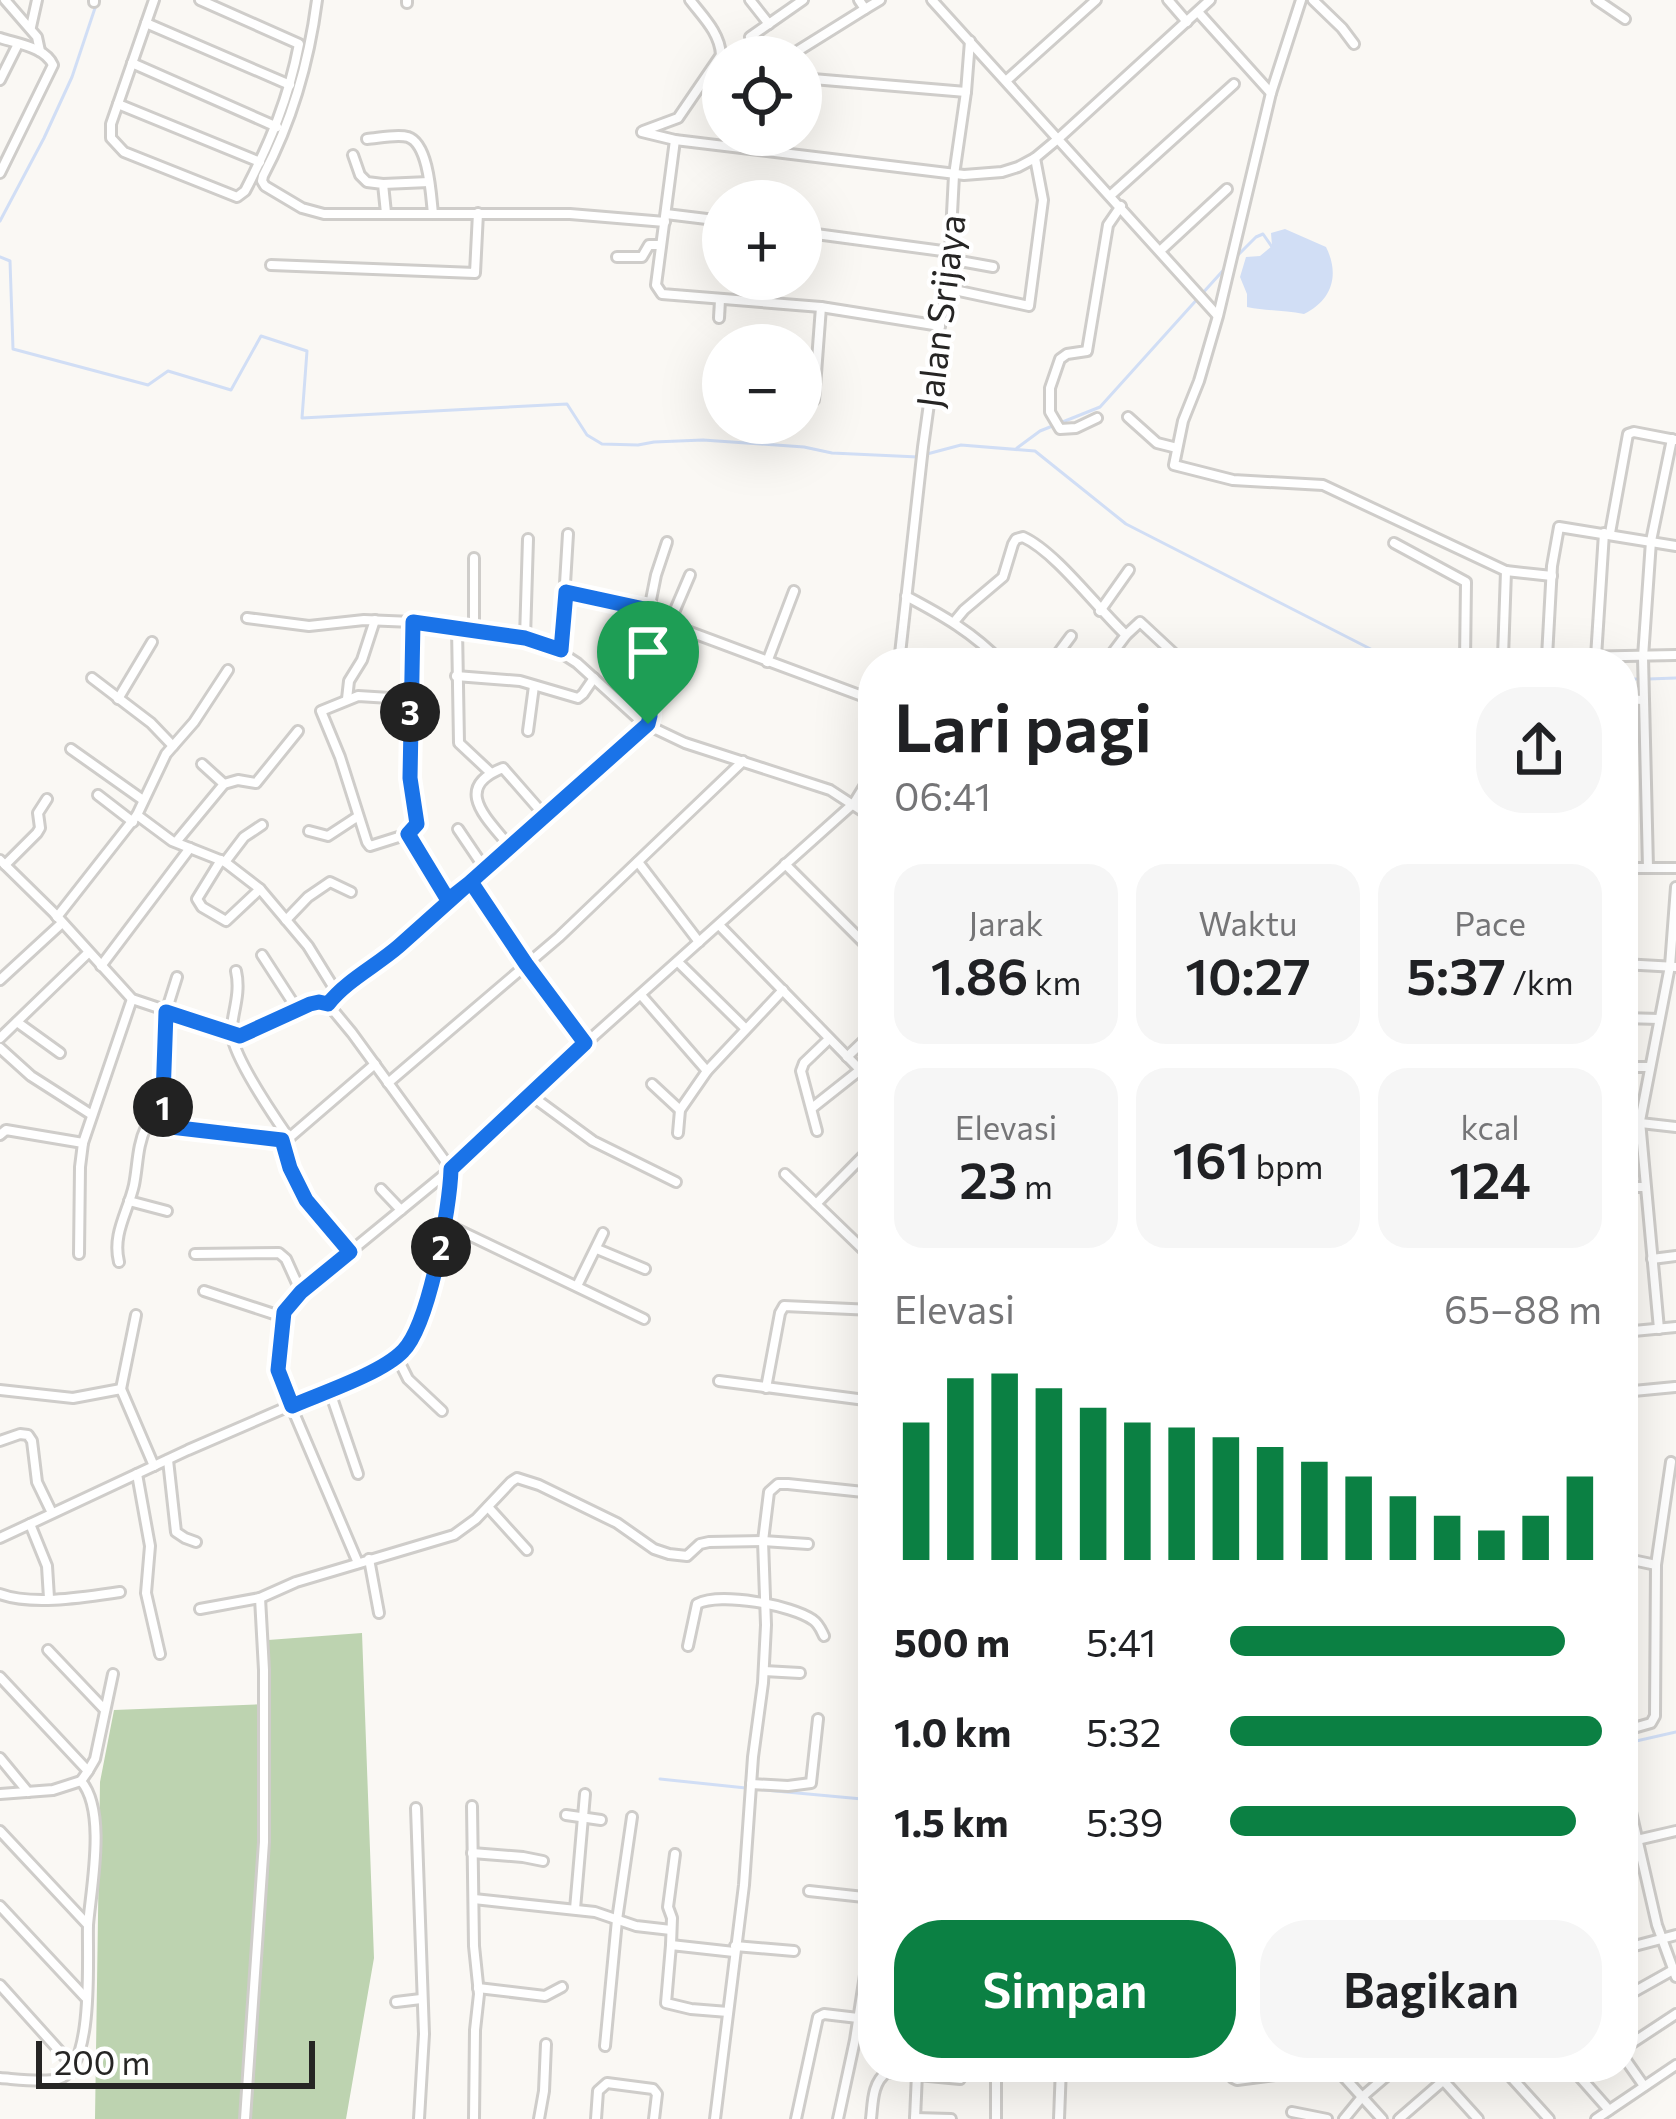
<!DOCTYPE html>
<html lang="id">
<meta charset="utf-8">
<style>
body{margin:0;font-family:Commissioner,sans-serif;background:#f6f6f6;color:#202124;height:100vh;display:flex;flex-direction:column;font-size:45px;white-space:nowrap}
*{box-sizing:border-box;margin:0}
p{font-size:39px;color:#757577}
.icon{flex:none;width:66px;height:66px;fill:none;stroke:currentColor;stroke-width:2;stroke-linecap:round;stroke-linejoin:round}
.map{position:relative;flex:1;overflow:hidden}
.drawer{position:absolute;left:858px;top:648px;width:780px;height:1434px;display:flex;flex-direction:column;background:#fff;border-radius:48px;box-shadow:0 12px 48px #0002}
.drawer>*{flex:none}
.tools{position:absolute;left:702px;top:36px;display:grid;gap:24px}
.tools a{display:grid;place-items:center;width:120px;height:120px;border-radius:50%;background:#fff;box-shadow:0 12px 48px #0002;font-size:60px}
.scale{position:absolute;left:36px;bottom:30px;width:279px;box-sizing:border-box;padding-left:12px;border:6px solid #262524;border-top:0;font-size:33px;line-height:42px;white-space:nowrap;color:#262524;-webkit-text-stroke:9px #fff;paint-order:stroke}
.pin{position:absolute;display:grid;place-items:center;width:102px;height:102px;color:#fff;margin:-123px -51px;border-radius:50% 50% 50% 0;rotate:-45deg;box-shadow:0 0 12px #0007}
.pin .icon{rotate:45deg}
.km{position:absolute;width:60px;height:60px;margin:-30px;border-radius:50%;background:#222;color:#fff;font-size:33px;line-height:60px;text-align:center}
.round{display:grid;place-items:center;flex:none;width:126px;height:126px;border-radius:48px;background:#f6f6f6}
.head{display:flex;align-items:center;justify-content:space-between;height:204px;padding:0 36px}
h1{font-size:66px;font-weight:600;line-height:90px}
.stats{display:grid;grid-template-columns:repeat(3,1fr);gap:18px;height:204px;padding:12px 36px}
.stats div{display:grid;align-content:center;border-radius:30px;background:#f6f6f6;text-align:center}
.stats b{font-size:51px;font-weight:600}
.stats small{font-size:33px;font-weight:400}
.stats p{font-size:33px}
.chart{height:336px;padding:24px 36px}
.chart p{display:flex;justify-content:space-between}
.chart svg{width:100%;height:216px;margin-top:12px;stroke:#0b8043;stroke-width:6}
.primary-button{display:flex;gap:24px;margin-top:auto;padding:24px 36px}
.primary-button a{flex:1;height:138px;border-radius:48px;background:#0b8043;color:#fff;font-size:48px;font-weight:600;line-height:138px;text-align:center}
.primary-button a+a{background:#f6f6f6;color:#202124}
ul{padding:0 36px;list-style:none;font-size:39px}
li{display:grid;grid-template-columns:192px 144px 1fr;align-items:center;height:90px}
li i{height:30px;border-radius:15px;background:#0b8043}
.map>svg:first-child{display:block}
.green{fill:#bdd3b0}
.water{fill:#d1def5}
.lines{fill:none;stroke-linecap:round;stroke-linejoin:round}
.stream{stroke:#d1def5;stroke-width:3}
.minor-casing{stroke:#cfcdca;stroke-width:14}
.minor{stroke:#fff;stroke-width:8}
.route-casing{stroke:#fff;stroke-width:24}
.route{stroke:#1a73e8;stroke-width:15}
.labels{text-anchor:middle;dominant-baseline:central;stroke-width:9;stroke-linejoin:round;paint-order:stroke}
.street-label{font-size:36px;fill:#262524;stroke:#fff}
</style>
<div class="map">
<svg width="1676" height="2119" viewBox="0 0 1676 2119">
<rect width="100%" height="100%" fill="#faf8f4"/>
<path class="green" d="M362,1633L374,1958L346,2119H95L100,1782L114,1710L270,1704L268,1640Z"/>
<path class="water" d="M1285,229L1326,247C1340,275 1332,300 1304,314C1285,310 1267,311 1247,307V294L1240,277L1246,257L1260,256L1272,246L1271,233Z"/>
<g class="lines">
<g class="stream">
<path d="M0,221L44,138L72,77L97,2"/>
<path d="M0,257L10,261L13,349L148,385L168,371L231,390L261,336L307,351L302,418L567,404L587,435L602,444L638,445L654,442L703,440L804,447L832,453L918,457"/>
<path d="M1235,258L1256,237L1263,234L1272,247"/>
<path d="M1017,448L1040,431L1100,407L1228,265"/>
<path d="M927,454L961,445L1035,451L1126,524L1398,663"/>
<path d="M1623,679H1638"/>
<path d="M1648,679L1676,678"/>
<path d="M1623,1744L1676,1732"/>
<path d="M660,1779L746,1788"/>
<path d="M755,1789L873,1800"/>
</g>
<defs>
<g id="minor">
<path d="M5,0L37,37L40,51"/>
<path d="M154,0L111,124V138L124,152L237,197L245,191C270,143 289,97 299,44L200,0"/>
<path d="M317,0C309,62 292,121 263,176L262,181L265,186L302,208L324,214H570L665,222"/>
<path d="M750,0L769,24"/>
<path d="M859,0L865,9L880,0"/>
<path d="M932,0L1217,315"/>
<path d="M1168,0L1187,22"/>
<path d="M1301,0L1271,93L1218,316L1199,381L1183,421L1174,465L1233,480L1323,485L1506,571L1552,576"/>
<path d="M1313,0L1342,28L1354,44"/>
<path d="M1597,0L1625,19"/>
<path d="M94,2V0"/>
<path d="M407,3V0"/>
<path d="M1198,12L1271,93"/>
<path d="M146,23L290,85"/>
<path d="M31,27L37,0"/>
<path d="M750,37L803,0"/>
<path d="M0,38C18,44 45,47 53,65L0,173"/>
<path d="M788,57L865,9"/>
<path d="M132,63L277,127"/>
<path d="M801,78L966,92"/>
<path d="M0,80L18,44"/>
<path d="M1007,80L1096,0"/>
<path d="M118,104L260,162"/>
<path d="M643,131L678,118L721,55C720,33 703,17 690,0"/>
<path d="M642,132L675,140L964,175L1002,172L1018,167L1035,158L1059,138L1210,0"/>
<path d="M367,139C379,138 397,134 408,137C429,144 431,196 433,214"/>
<path d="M675,140L656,285L662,294L821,307L940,326"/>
<path d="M353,155L360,175L367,182L383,184L386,213"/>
<path d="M383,184L429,182"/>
<path d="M1111,195L1234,84"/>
<path d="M666,214L723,221"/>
<path d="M801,232L950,252"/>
<path d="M1160,251L1227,189"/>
<path d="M617,257H642L649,245H661"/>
<path d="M949,259L993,267"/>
<path d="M271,265L475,273L478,213"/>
<path d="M945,288L1029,306L1043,200L1035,158"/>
<path d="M719,318L720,300"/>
<path d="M814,400L821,307"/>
<path d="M1128,417L1157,443L1177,448"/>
<path d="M1097,418L1076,428L1060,429L1050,412V388L1060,359L1067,354L1087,351L1108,225L1121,206"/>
<path d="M1610,533L1628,434L1634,432L1675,440"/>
<path d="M1394,543L1466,582L1465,661"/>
<path d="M474,558V630"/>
<path d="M565,592L649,609"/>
<path d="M906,596C942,615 974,633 1002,663"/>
<path d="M649,610L656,575L667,542"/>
<path d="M1100,611L1129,570"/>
<path d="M247,618L309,626L364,620L413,622L546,643L577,663L643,723L685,743L830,790L873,818"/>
<path d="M954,622L964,610L1003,577L1013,544L1016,539L1023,537C1056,552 1097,608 1126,635"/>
<path d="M669,624L690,575"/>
<path d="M457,628L459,743L491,773"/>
<path d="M525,638L528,539"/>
<path d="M561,650L568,534"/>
<path d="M1503,657L1506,571"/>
<path d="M1547,657L1552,566L1559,527L1676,546"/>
<path d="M1596,657L1604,533"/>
<path d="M1465,659L1676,655"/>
<path d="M767,662L794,591"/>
<path d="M899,663L923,447L950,252L954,175L966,92L970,41"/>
<path d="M1051,663L1071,636"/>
<path d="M1105,663L1126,635L1140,622L1184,663"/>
<path d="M228,670L194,722L166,754L137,815L172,841L225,862L260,889L308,946L337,993"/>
<path d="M456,676L520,681L578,698L583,694L594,678"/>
<path d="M92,678L151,723L173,746"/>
<path d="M410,693L390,698L358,696L321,711L340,757L367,842L370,846L408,834L448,900"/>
<path d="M118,699L152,642"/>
<path d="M347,699L349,681L362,660L375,620"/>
<path d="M1623,699L1643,700"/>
<path d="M528,731L534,686"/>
<path d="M71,749L143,800"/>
<path d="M202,764L224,784"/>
<path d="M98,795L133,822"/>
<path d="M458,829L485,869"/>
<path d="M309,831L328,836L357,817"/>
<path d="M408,834L417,824L410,778L413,622"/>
<path d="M176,842L224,784L238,780L256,783L298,731"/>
<path d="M510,847C488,819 451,788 503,768L545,816"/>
<path d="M0,860L54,913L132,999L240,1035L310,1003L319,1002L328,1004L352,1033L451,1169L301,1292L283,1317L278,1369L283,1387L358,1563"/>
<path d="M221,860L197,899L202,907L226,921L260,889"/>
<path d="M225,862L244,837L262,825"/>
<path d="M638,862L699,942"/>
<path d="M785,864L873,952"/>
<path d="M5,865L37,833L40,828L38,813L47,799"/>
<path d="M1623,868H1676"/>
<path d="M1648,868L1643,657L1651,541L1672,439"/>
<path d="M471,882L526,964L585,1043"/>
<path d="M57,917L137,815"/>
<path d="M286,920L308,897L330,882L351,892"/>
<path d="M719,925L873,1083"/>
<path d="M262,955L297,1009"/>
<path d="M678,962L745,1028"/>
<path d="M1623,964L1676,967"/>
<path d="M101,966L190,848"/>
<path d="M236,971C242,997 229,1020 232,1037C238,1063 273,1115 289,1138"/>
<path d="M0,980L62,923"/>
<path d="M641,995L707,1071"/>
<path d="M328,1004L337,993L394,951L648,725L650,715L646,637L650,617L873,700"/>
<path d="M1623,1018L1659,1019"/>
<path d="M17,1022L60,1053"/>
<path d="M0,1038L88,953"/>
<path d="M0,1048L31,1076L92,1115"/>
<path d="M847,1057L873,1032"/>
<path d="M1623,1067H1650"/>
<path d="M388,1083L559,937L743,761"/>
<path d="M652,1084L680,1110"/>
<path d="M529,1094L593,1141L676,1182"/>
<path d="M812,1108L860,1070"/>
<path d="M1623,1121L1676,1127"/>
<path d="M162,1127L166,1012L177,977"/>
<path d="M817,1131L801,1071L804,1063L829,1039"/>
<path d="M678,1133L680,1110L707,1071L783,990"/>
<path d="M0,1135L6,1130L83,1143"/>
<path d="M282,1140L290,1168L306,1200L350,1252"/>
<path d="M785,1174L873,1259"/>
<path d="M1623,1187H1645"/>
<path d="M381,1189L401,1210"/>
<path d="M129,1201L167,1211"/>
<path d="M816,1204L873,1146"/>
<path d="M446,1224L644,1319"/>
<path d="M597,1249L645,1269"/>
<path d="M79,1254L80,1167L83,1143L132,999"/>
<path d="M195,1254L279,1253L286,1259L301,1292"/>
<path d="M1652,1259L1676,1256"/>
<path d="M119,1262C112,1234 128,1212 134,1185C138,1165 137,1146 146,1127L282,1140L289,1138L375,1064"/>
<path d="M577,1286L603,1233"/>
<path d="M204,1291L283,1317"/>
<path d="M1659,1329L1640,1121L1670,966L1676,887"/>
<path d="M1623,1332L1676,1327"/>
<path d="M397,1357L408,1379L442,1411"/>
<path d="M719,1381L873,1401"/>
<path d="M766,1388L780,1313L784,1306L873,1310"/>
<path d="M121,1389L136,1315"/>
<path d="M329,1389L358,1474"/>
<path d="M0,1390L73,1398L121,1389L154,1466"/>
<path d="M1623,1392L1675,1387"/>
<path d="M0,1441L20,1434L28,1435L32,1441L37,1482L52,1513"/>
<path d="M168,1460L176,1532L185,1538L196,1542"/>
<path d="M137,1474L150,1546L146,1593L160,1654"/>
<path d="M488,1507L527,1550"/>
<path d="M30,1524L47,1566L49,1598"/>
<path d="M0,1538L188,1450L382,1366L406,1349L426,1298L445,1231L451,1198V1169L529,1094L854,803L873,772"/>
<path d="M1623,1558L1656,1565"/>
<path d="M369,1559L379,1613"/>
<path d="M0,1594C33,1606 85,1597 120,1592"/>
<path d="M200,1609L260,1598L296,1582L454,1535L476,1519L511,1482L517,1478L539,1485L617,1523L654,1549L669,1554L687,1556L700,1544L709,1542L763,1541L808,1544"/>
<path d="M688,1646L697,1604C720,1592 792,1605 813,1620C819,1624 821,1630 824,1636"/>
<path d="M48,1650L105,1710"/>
<path d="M764,1671L800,1673"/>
<path d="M0,1677L88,1771L81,1781"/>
<path d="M1623,1731L1651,1723L1655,1716L1656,1565L1671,1462"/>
<path d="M0,1758L28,1792"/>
<path d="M88,1771L95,1759L113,1674"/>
<path d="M1623,1777L1657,1925L1676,1977"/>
<path d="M81,1781C107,1811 91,1888 88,1925"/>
<path d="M751,1784L788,1786L811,1783L818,1719"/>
<path d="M0,1794L53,1790L81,1781"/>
<path d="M472,1806L474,1946L479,1994L475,2030L474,2119"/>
<path d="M416,1808L424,2034L419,2119"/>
<path d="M566,1815L601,1820"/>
<path d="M0,1831L88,1925C87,1956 95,2070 58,2079C44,2083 15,2079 0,2078"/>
<path d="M1637,1840L1676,1831"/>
<path d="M472,1853L523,1857L543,1861"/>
<path d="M809,1891L873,1898"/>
<path d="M474,1899L595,1912L636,1926L671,1930"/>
<path d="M0,1906L85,1997"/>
<path d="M575,1909L585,1794"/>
<path d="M671,1945L672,1918L668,1907L675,1854"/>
<path d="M735,1946L794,1951"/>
<path d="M1623,1949L1676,1935"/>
<path d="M0,1985L73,2066"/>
<path d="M478,1988L545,1996L562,1987"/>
<path d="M1623,1998L1673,1970"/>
<path d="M396,2002L421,1999"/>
<path d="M728,2012L691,2009L666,2003L671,1945L734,1952"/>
<path d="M605,2046L617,1920L632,1817"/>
<path d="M1623,2049L1676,2014"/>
<path d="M1623,2056L1644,2086"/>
<path d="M996,2067V2119"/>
<path d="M1232,2067L1233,2078L1237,2080L1336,2067"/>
<path d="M1335,2067L1382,2119"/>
<path d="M1431,2067L1478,2119"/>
<path d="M1502,2067L1549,2119"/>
<path d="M1571,2067L1609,2110"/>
<path d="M1292,2112L1327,2119"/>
<path d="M915,2118L951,2119"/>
<path d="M245,2119L264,1842V1670L260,1598"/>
<path d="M539,2119L544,2091L546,2044"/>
<path d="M596,2119L598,2091L607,2083L653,2089L657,2094L654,2119"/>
<path d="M715,2119L744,1885L753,1757L763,1683L766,1625L763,1541L769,1492L778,1484H788L873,1493"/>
<path d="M796,2119L818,2017L824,2014L858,2018"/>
<path d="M838,2119L855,2040L867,1962"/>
<path d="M871,2119C873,2102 872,2083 887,2072L960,2079"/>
<path d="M915,2119L917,2073"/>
<path d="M1059,2119L1061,2067"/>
<path d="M1344,2119L1362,2097L1397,2067"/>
<path d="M1399,2119L1444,2080"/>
<path d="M1596,2119L1676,2065"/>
</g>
</defs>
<use href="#minor" class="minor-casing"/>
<use href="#minor" class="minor"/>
</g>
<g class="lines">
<defs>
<path id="route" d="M648,724C564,798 482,872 399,946C376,966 347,980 328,1004L319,1002L310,1004L240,1036L166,1012L162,1126L282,1140L290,1168L306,1200L350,1252L301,1292L284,1312L278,1370L292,1406C322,1393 382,1373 403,1351C429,1325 450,1208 451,1169L585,1043L526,964L471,882L448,900L408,834L417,824L410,778L413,622L525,638L561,650L566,592L649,610L646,637L650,716L648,724"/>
</defs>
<use href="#route" class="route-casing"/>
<use href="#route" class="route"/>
</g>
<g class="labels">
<g class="street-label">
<text transform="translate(939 311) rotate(-83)">Jalan Srijaya</text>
</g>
</g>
</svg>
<div class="tools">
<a><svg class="icon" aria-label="locate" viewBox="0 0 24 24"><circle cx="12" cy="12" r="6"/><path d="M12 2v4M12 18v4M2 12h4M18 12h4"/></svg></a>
<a>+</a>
<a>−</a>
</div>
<div class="scale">200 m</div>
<div class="pin" style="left:648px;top:724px;background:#1e9e55"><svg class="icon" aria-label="arrive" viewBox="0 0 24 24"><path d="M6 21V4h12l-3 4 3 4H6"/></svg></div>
<b class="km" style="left:163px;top:1107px">1</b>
<b class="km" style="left:441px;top:1247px">2</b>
<b class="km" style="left:410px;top:712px">3</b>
<section class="drawer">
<div class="head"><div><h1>Lari pagi</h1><p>06:41</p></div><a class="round"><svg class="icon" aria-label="share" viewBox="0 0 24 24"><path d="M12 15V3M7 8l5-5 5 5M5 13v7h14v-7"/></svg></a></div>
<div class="stats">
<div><p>Jarak</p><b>1.86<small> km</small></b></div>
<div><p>Waktu</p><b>10:27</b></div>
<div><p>Pace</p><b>5:37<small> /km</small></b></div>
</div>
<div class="stats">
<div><p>Elevasi</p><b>23<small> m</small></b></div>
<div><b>161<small> bpm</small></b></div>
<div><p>kcal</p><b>124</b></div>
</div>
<div class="chart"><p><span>Elevasi</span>65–88 m</p>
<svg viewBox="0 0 160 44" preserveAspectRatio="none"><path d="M5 44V16M15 44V7M25 44V6M35 44V9M45 44V13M55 44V16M65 44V17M75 44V19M85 44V21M95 44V24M105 44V27M115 44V31M125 44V35M135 44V38M145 44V35M155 44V27"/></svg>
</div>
<ul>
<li><b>500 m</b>5:41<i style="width:90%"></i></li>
<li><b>1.0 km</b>5:32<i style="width:100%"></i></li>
<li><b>1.5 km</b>5:39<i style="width:93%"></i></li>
</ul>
<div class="primary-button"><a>Simpan</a><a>Bagikan</a></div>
</section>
</div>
